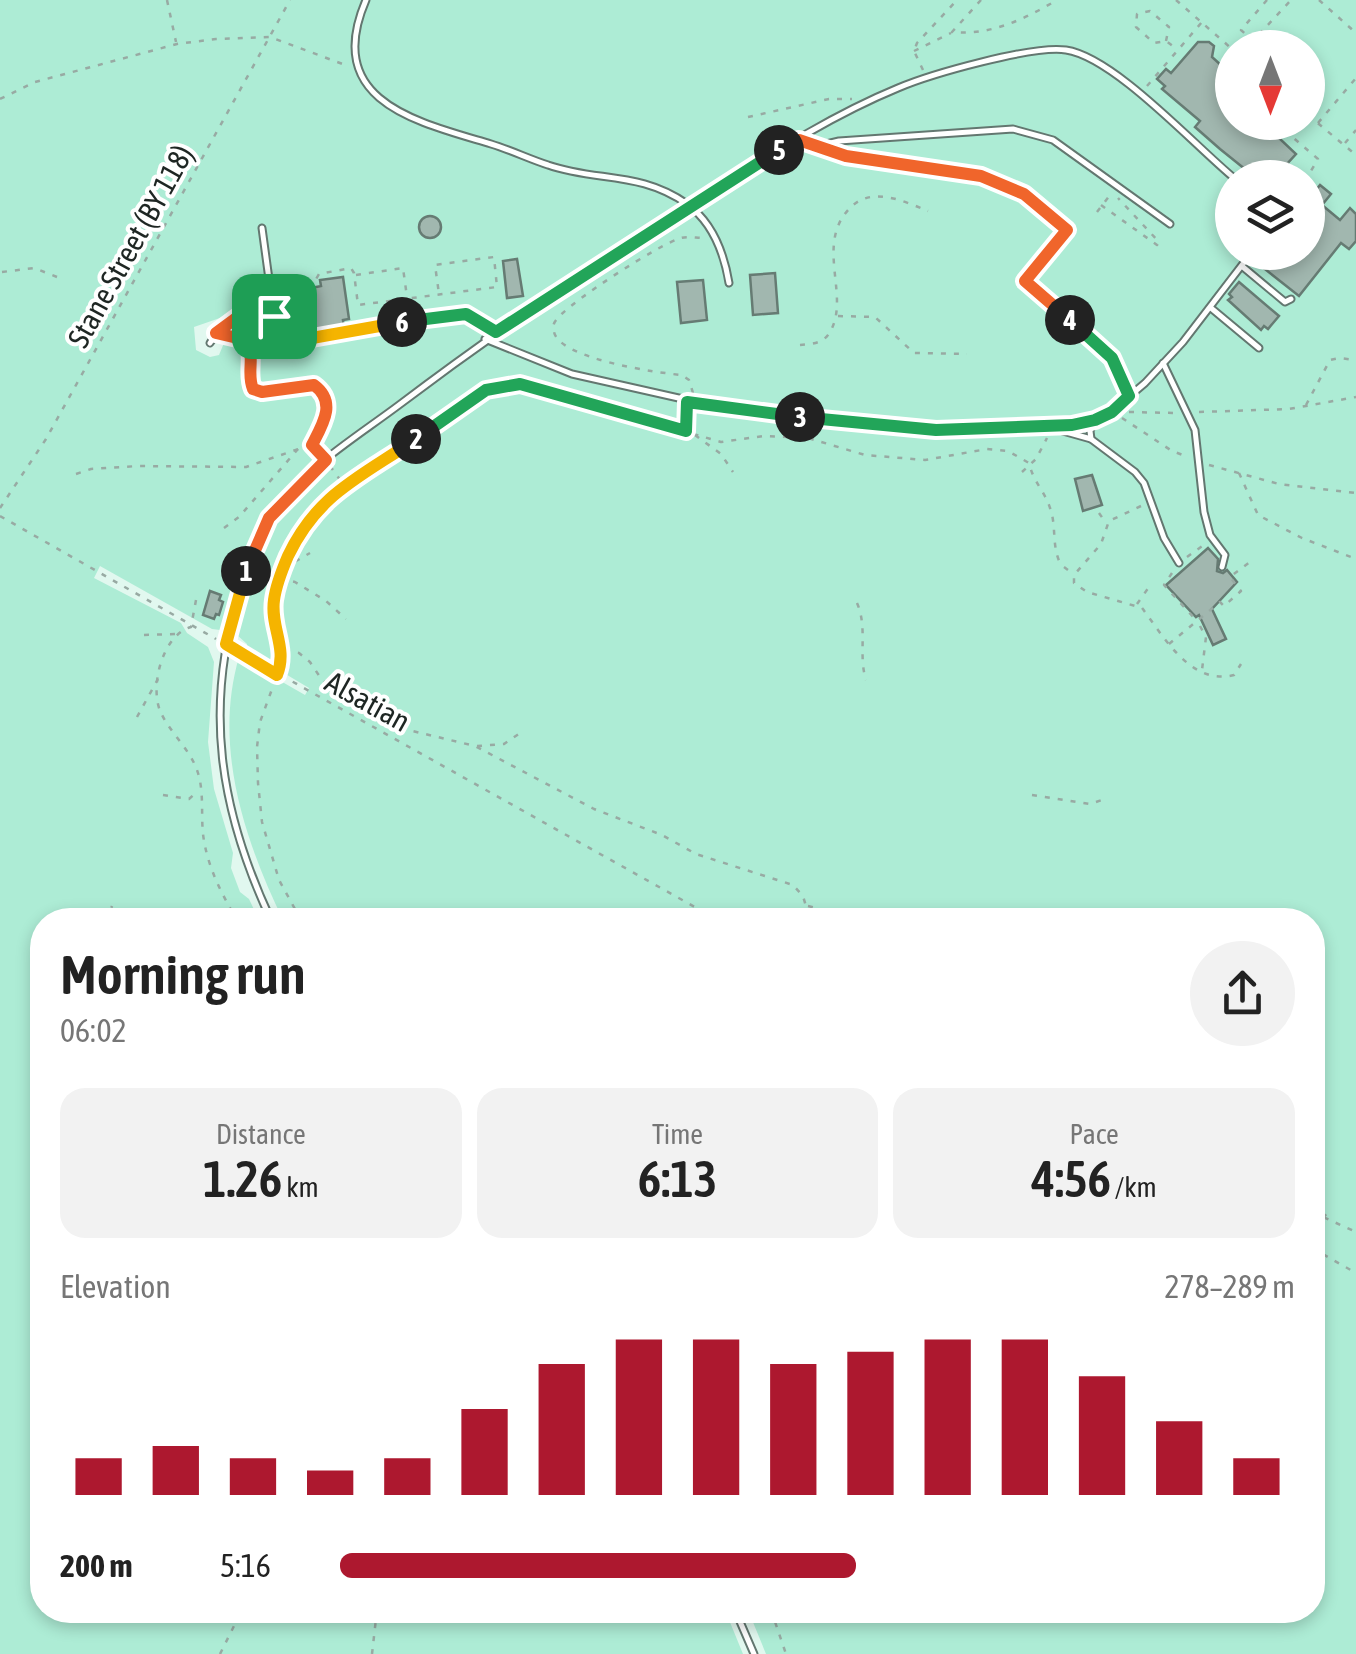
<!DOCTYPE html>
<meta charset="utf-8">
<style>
body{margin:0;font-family:"Asap Condensed",sans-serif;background:#f2f2f2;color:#222;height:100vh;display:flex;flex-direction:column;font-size:38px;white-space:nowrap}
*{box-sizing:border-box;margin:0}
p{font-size:32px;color:#767676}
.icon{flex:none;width:55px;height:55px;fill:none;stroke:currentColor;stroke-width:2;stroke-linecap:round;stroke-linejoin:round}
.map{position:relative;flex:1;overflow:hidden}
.sheet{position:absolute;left:30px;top:908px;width:1295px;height:715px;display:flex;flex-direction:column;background:#fff;border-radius:40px;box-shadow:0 5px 15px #0003}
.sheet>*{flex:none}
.needle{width:65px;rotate:180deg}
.buttons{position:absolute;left:1215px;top:30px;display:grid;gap:20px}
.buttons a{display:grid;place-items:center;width:110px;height:110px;border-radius:50%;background:#fff;box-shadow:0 5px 15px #0003;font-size:50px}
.pin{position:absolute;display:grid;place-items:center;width:85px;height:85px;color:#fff;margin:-42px;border-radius:20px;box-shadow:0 5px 15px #0006}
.km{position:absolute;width:50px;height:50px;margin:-25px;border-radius:50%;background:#222;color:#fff;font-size:28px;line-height:50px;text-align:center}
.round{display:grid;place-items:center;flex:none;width:105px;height:105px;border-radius:52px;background:#f2f2f2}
.head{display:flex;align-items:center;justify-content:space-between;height:170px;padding:0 30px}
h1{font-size:55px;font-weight:600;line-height:75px}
.metrics{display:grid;grid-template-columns:repeat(3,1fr);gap:15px;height:170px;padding:10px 30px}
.metrics div{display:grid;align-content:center;border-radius:25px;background:#f2f2f2;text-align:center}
.metrics b{font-size:50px;font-weight:600}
.metrics small{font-size:28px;font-weight:400}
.metrics p{font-size:28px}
.chart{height:280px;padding:20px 30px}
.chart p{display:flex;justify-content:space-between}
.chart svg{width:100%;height:180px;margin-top:10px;stroke:#ad182f;stroke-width:6}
ul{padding:0 30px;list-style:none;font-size:32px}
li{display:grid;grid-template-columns:160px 120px 1fr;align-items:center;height:75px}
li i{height:25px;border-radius:12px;background:#ad182f}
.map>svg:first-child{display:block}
.green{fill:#adecd5;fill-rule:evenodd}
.building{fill:#a1b7af;stroke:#667b73;stroke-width:2.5}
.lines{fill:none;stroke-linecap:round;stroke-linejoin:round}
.service-casing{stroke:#637770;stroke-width:9}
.path{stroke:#98aaa3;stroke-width:2.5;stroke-dasharray:5 8;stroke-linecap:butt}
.service{stroke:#fff;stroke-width:5}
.split-1-casing{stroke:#fff;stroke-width:20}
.split-2-casing{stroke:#fff;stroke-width:20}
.split-3-casing{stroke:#fff;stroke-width:20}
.split-4-casing{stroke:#fff;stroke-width:20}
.split-5-casing{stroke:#fff;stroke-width:20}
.split-6-casing{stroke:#fff;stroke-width:20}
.split-7-casing{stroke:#fff;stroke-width:20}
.split-1{stroke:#f0652b;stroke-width:12}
.split-2{stroke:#f5b400;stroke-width:12}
.split-3{stroke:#22a559;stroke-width:12}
.split-4{stroke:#22a559;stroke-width:12}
.split-5{stroke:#f0652b;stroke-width:12}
.split-6{stroke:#22a559;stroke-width:12}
.split-7{stroke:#f5b400;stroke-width:12}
.labels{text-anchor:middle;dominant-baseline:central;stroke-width:8;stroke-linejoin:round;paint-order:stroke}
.street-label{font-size:30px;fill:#1e2623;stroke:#fff}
</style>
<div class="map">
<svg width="1356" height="1654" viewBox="0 0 1356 1654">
<rect width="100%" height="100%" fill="#e1f8ef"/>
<path class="green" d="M0,0H1356V1654H766L748,1610H1312V920H283C244,839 213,746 239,657L305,695L309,688L247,651V644L237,635L236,628L225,624L220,630L212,629L100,566L94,578L181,623L187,633L208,647L214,662L208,742L214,789L233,853L231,868L240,892L249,899L259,920H42V1610H725L743,1654H0ZM1232,48H1308V122H1232ZM1232,178H1308V252H1232ZM243,310L245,349L239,344L224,343L219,355L210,357L196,350L194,327Z"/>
<g class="building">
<path d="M1198,42H1209L1214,46L1212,57L1232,75V122H1262L1296,154L1274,178H1256L1220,149L1195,127L1200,121L1162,89L1165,86L1157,79L1166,69L1171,73Z"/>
<path d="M1320,185L1331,194L1322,205L1340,220L1350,208L1356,214V241L1349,249L1341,243L1299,296L1256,262L1263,252H1308V200Z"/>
<circle cx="430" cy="227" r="11"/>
<path d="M517,259L523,296L507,298L503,261Z"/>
<path d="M775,273L778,313L753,315L750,275Z"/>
<path d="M343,277L349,319L343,320L344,328L315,332L312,310L286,312L283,294L321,286L320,280Z"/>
<path d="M703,280L707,320L681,323L677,282Z"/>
<path d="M1239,282L1279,316L1268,329L1264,326L1261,330L1228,300L1232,297L1229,294Z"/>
<path d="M1092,475L1102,505L1083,511L1075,479Z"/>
<path d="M1208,548L1218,559L1217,571L1223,573L1227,570L1237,582L1212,609L1226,639L1213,645L1199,615L1196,617L1166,585Z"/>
<path d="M210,591L221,595L219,600L223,602L219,615L216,614L214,619L203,615Z"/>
</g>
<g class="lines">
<defs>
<g id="service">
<path d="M366,0C322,102 418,122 491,144C511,150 529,159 548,165C597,182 640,171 687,204C712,222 724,253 729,283"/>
<path d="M799,140L846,156L981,176L1024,194L1067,231L1025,281L1112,359L1129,395"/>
<path d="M818,146L839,141L1013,129L1053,140L1170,224"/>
<path d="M262,228L274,316"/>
<path d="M1243,267L1285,302L1291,299"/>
<path d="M1211,308L1259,348"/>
<path d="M485,339L572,374L723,408L935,430L1072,425L1095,420L1112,411L1145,383L1183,342L1252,252"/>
<path d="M210,343C236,301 280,312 312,339L342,335L359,328L466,314L496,332"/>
<path d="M1163,363L1195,430L1204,512L1210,535L1225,555L1222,567"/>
<path d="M1052,428L1091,439L1135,472L1144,483L1164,538L1179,563"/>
<path d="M1091,439L1090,431L1095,420"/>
<path d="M271,920C220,811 203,708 240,591C248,567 255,540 269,518C300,471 355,438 399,405C498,330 600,261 705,196C767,157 830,116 898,88C931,74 1033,45 1066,50C1114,57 1194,145 1234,178"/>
<path d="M735,1610L754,1654"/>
</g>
</defs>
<use href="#service" class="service-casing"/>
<g class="path">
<path d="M167,0L176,42"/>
<path d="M981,0L952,32C990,36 1025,19 1057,0"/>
<path d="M1176,0L1232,49"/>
<path d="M1267,0L1241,30L1253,41L1291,0"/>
<path d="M1319,0L1356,33"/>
<path d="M1166,41L1169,27L1150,11L1137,14L1136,27L1154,43L1166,41L1178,50"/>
<path d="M1236,48L1245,38"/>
<path d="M914,51L951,33"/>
<path d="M923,70L914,51L917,43L957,0"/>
<path d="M1147,86L1202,22"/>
<path d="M0,99L35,82L177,44L216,39L270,37L348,66"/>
<path d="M1308,115L1356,155"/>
<path d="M748,117L829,99H852"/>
<path d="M1275,122L1318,159L1308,176"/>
<path d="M1318,123L1356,78"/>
<path d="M1345,143L1356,130"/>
<path d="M1101,205L1157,245L1159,242L1118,198"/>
<path d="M1097,212L1110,195"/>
<path d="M2,272L34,268L57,277"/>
<path d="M356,275L403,268L407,297"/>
<path d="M279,284L315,281L319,274L351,268L354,273L358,305L497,287L494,257L435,265L439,294"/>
<path d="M838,316L875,317L914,353L967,354"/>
<path d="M227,336L246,341C256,357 246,373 253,389L262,392L314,385C337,402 323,425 311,445L319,452"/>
<path d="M800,345C810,344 821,344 828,335C853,300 814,246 849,209C871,185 903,201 928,211"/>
<path d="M693,393L689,380L682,375C658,373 560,359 554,332C552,326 554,322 558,318C570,302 661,243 681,238C688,236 696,238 704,238"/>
<path d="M1306,405L1330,360L1339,358L1356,360"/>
<path d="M1129,412L1176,413"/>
<path d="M1199,412L1289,409L1356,397"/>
<path d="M1122,418L1172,451L1188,457"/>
<path d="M685,429L686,412"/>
<path d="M695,435L721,454L733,472"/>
<path d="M1209,465L1279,484L1356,493"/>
<path d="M330,466L343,484"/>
<path d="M1022,472L1036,459L1047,438"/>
<path d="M1239,473L1258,515L1302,538L1356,559"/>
<path d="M76,474L91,469L138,466L246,467L310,445"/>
<path d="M1141,506L1109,521L1101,544L1074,575V583L1087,592L1142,608C1164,637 1191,686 1234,675L1241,664"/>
<path d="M0,508L46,439L290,0"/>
<path d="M1099,513L1106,523"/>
<path d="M0,516L216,639"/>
<path d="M224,528L239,517L298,449"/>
<path d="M1187,557L1205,544"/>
<path d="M1064,567L1073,574"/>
<path d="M284,568L310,553"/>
<path d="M255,573L295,582L326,601L346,619"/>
<path d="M1172,573L1164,585L1196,620"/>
<path d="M196,600L191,627C162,635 149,688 161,713C171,734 191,750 198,773C204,792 201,815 203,834C207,866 221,893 237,920"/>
<path d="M857,603C868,628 858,655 866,680"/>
<path d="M1137,604L1149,587"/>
<path d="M1200,626L1206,637L1202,670"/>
<path d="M144,635L177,634"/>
<path d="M1169,644L1220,602L1224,606L1241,591L1230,577L1254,559"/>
<path d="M236,650L718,920"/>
<path d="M285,651L299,653L310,662L322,680L370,715L400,728L475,746L594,809L662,835L696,854L793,885L803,896L810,920"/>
<path d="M137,717L158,679"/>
<path d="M477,746L504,744L523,731"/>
<path d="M163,795L189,799L198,791"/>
<path d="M1032,795L1090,804L1108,798"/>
<path d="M808,906L865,920"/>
<path d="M1092,919L1093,920"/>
<path d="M107,920L112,906"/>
<path d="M301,920L279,880L262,822L258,783L257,747L260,722L283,659L272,611L278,580L299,533L322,503L467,401L486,390L521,384L721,442L764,436L808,438L865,455L925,460L987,449L1008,451L1029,463C1033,481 1045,492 1050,508C1057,527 1051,546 1061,565"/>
<path d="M1312,1205L1329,1218"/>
<path d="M1312,1212L1356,1232"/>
<path d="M1312,1248L1356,1273"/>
<path d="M771,1610L786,1654"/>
<path d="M220,1654L242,1610"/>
<path d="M372,1654L377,1610"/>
</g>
<use href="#service" class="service"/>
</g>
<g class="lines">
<defs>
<path id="split-1" d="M246,571L269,518L326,460L312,445C323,424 337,402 314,385L262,392L253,389C246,373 256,357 246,340L216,333L239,316H274"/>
<path id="split-2" d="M246,571L226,644L277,675C288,648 270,627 274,600C276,585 282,570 288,556C318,493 361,477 416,439"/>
<path id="split-3" d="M416,439L486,390L520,384L686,431L687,402L800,417"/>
<path id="split-4" d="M800,417L936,430L1072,425L1095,420L1112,412L1129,396L1112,358L1070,320"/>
<path id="split-5" d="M779,150L799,140L846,156L981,176L1024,194L1067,230L1025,281L1070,320"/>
<path id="split-6" d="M402,322L466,314L496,332L779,150"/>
<path id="split-7" d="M274,316L295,324L312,338L402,322"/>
</defs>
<use href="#split-1" class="split-1-casing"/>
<use href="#split-2" class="split-2-casing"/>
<use href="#split-3" class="split-3-casing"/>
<use href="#split-4" class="split-4-casing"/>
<use href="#split-5" class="split-5-casing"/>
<use href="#split-6" class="split-6-casing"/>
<use href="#split-7" class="split-7-casing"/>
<use href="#split-1" class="split-1"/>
<use href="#split-2" class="split-2"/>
<use href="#split-3" class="split-3"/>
<use href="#split-4" class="split-4"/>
<use href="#split-5" class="split-5"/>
<use href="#split-6" class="split-6"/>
<use href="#split-7" class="split-7"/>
</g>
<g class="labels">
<g class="street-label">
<text transform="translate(130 246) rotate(-61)">Stane Street (BY 118)</text>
<text transform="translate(368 701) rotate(29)">Alsatian</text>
</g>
</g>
</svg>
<div class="buttons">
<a><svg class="needle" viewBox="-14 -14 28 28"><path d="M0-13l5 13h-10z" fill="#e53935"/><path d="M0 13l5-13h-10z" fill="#767676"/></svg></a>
<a><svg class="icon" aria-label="layers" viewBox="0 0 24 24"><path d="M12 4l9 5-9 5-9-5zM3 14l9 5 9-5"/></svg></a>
</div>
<div class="pin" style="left:274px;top:316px;background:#1e9e55"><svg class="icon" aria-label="arrive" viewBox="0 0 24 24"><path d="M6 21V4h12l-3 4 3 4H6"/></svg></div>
<b class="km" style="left:246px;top:571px">1</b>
<b class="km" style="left:416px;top:439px">2</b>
<b class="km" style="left:800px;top:417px">3</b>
<b class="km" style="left:1070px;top:320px">4</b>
<b class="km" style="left:779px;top:150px">5</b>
<b class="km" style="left:402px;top:322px">6</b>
<section class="sheet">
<div class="head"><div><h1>Morning run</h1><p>06:02</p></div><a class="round"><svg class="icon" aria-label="share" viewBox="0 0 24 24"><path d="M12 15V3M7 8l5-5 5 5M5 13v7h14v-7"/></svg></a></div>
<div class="metrics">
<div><p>Distance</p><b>1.26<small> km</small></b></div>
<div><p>Time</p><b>6:13</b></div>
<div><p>Pace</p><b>4:56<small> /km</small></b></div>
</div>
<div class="chart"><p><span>Elevation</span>278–289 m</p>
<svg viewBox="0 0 160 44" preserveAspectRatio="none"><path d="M5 44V35M15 44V32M25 44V35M35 44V38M45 44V35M55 44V23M65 44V12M75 44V6M85 44V6M95 44V12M105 44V9M115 44V6M125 44V6M135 44V15M145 44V26M155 44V35"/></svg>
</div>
<ul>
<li><b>200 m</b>5:16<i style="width:54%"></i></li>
</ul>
</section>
</div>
